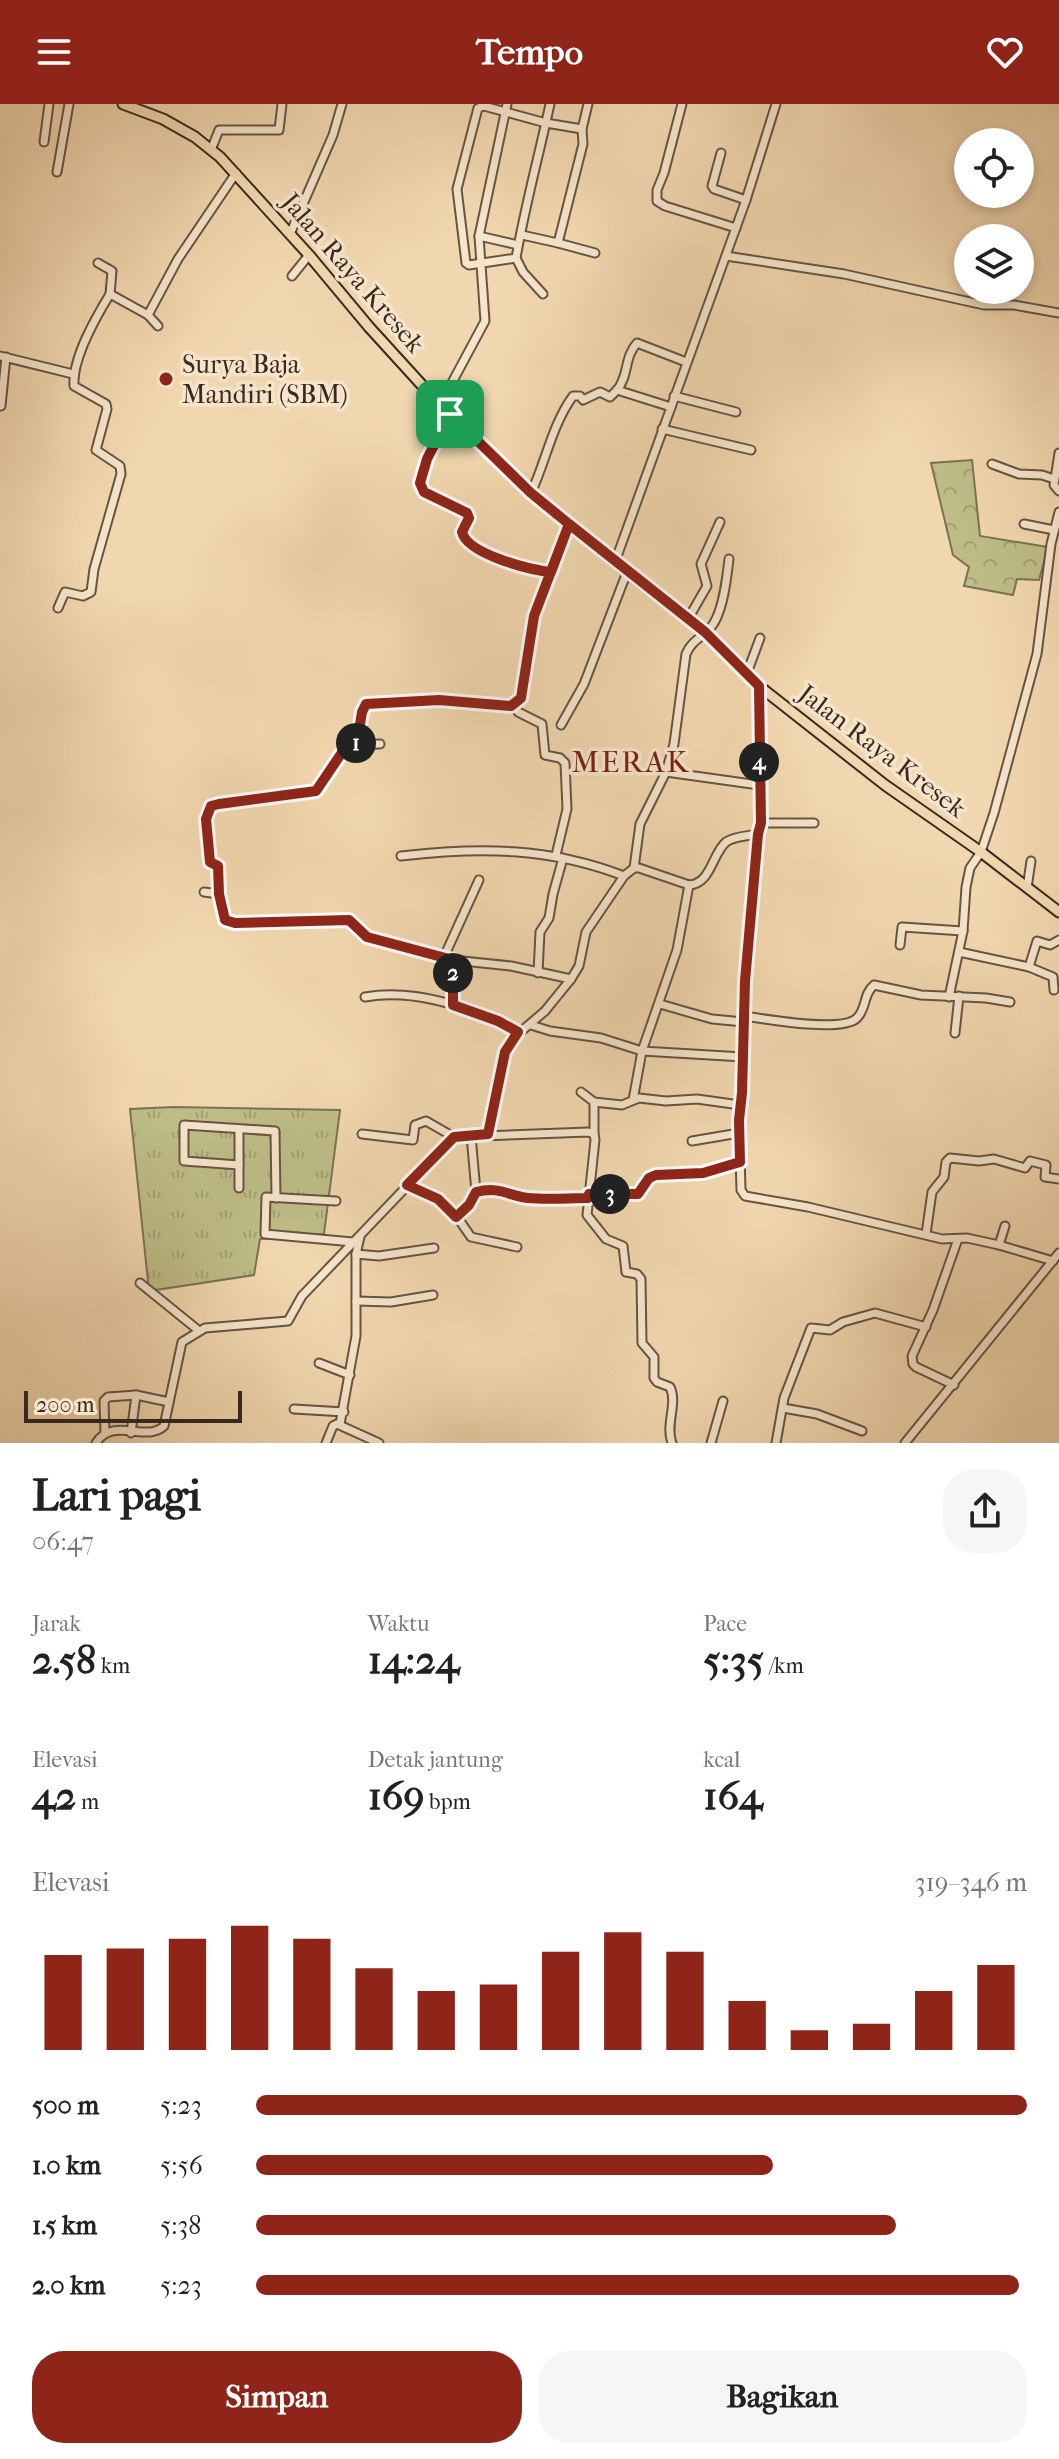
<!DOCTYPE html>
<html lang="id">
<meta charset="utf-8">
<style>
body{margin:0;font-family:"IM FELL French Canon",serif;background:#f6f6f6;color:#222;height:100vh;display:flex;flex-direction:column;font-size:30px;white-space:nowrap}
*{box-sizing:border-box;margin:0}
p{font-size:26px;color:#767676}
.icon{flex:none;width:44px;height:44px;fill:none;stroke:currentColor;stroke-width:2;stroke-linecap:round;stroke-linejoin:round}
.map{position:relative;height:1339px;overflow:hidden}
.panel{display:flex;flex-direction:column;background:#fff;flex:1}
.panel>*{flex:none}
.tools{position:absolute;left:954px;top:24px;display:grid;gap:16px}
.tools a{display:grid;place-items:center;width:80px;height:80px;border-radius:50%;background:#fff;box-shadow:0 4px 12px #0003;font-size:40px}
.scale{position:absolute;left:24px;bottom:20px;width:218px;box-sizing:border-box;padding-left:8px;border:4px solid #3a291f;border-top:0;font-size:22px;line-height:28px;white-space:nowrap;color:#3a291f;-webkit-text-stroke:6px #f6e5cb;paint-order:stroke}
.pin{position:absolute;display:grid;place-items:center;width:68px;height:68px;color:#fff;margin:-34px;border-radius:16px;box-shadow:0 4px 12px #0006}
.km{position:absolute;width:40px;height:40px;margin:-20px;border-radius:50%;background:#222;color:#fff;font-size:22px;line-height:40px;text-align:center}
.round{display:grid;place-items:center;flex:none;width:84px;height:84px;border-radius:32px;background:#f6f6f6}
.head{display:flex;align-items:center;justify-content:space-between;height:136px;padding:0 32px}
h1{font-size:44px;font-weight:800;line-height:60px}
.figures{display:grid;grid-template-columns:repeat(3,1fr);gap:12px;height:136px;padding:8px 32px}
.figures div{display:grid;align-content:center}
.figures b{font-size:40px;font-weight:800}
.figures small{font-size:22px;font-weight:400}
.figures p{font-size:22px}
.chart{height:224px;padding:16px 32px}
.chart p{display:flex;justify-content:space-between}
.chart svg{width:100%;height:144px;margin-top:8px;stroke:#8f2418;stroke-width:6}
.primary-button{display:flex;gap:16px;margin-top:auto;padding:16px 32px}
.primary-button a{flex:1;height:92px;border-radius:32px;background:#8f2418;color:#fff;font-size:32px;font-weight:800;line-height:92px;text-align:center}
.primary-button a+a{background:#f6f6f6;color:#222}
ul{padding:0 32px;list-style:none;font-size:26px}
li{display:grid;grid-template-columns:128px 96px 1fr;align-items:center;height:60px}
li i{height:20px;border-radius:10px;background:#8f2418}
header{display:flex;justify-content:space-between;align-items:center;height:104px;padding:0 32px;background:#8f2418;color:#fff;font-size:36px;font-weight:800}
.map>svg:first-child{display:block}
.grass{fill:url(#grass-tufts);stroke:#7c7354;stroke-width:2}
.forest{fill:url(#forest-crowns);stroke:#7c7354;stroke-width:2}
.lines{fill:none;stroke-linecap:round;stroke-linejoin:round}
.minor-casing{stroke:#685443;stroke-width:11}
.major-casing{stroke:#3a291f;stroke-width:13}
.minor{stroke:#f6e5cb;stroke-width:7}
.major{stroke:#f1d7af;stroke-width:9}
.route-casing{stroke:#fff;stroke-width:16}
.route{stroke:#8f2418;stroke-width:10}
.poi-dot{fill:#8f2418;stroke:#f6e5cb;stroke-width:3}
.labels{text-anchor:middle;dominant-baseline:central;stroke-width:7;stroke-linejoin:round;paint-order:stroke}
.street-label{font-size:26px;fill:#3a291f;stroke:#f6e5cb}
.poi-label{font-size:26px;fill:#3a291f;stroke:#f6e5cb;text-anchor:start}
.quarter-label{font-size:30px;letter-spacing:2px;fill:#7a1f14;stroke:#f6e5cb}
</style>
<header><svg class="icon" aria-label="menu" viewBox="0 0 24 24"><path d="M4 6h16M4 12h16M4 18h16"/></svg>Tempo<svg class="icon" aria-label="heart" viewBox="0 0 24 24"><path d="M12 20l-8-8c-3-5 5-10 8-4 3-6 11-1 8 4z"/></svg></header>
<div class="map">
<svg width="1059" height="1339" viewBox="0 0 1059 1339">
<defs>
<pattern id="grass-tufts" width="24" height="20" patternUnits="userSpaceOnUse" patternTransform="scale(2)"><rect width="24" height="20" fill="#bebd88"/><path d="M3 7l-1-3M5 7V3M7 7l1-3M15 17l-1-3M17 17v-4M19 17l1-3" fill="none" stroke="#a4a275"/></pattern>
<pattern id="forest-crowns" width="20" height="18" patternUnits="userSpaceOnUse" patternTransform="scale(2)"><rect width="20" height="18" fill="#bebd88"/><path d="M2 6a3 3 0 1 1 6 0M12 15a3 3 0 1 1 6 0" fill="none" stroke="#a4a275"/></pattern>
</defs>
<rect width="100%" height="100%" fill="#f1d7af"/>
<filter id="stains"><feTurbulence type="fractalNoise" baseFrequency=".0025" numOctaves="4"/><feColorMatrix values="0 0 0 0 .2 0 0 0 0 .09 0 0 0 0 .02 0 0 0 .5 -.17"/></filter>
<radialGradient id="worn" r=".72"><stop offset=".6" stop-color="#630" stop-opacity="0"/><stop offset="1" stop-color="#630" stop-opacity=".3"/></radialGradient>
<path class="grass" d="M174,1003L340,1006L324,1130L260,1135L254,1171L149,1187L130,1005Z"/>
<path class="forest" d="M972,356L980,432L1048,443L1039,476L1017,475L1013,491L964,482L969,463L953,451L931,359Z"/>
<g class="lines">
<defs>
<g id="minor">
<path d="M550,0C539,51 525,102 516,154L469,161L466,159L457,85L478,4L484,2L546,19L582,25"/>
<path d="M682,0L664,69L657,86V97L665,102L736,124"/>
<path d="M44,38L49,0"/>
<path d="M211,46L219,26H279L282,0"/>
<path d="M721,49L712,82L714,85L746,96"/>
<path d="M57,68L69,0"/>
<path d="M290,130L333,31L342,0"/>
<path d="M522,131L558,139L583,40L582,25L588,0"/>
<path d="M479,132L518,141"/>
<path d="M558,139L595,149"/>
<path d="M726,152L844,170L984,201H1014L1059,209"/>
<path d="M516,154L523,168L543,190"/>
<path d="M98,159L112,167L110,190"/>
<path d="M292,172L309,151"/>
<path d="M148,211L158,222"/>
<path d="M0,252L73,270"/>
<path d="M617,286C629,272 624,253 637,239L686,258"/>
<path d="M674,292L736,308"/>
<path d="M440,301L485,217L479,132L507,0"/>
<path d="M1,302L6,253"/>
<path d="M450,310C438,331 418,359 421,384L467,409L469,414L462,428C467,450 530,466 551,468"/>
<path d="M662,325L751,346"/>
<path d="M1059,349L1054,381L1059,387"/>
<path d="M992,360L1019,370L1042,371L1054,375"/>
<path d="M531,389C546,357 552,321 573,292H580L583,296L600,288L610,293L617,286L671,303"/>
<path d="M1024,420L1054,426"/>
<path d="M615,458L746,96L776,0"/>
<path d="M58,504L65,488L83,492L91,488L94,465L121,370L120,362L96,346L107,305L106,300L74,282C72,254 96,213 110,190L148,211L178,155L236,69"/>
<path d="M688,515L707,482L701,460L720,418"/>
<path d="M747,569L760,534"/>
<path d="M759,582L761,719L758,730L745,877L742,989L739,1016L741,1086L745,1092L808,1103L942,1135L967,1134L999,1141L1053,1157"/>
<path d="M514,601L518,608L542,620L545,651L560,654L565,659L567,705L556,751"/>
<path d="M561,621L584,580L627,468"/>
<path d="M357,639L362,608L366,600L373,598L439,596L511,602L521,594L534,512L569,420"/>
<path d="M380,640L349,641L316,687L211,702L206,715L209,752L210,758L218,762L219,790L225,816L235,819L343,815L349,816L367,833L387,839L453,856L511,862L571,875"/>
<path d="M666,668L759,681"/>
<path d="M761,719H814"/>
<path d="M401,752C480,743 549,743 624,772"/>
<path d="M634,764L640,720L666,668L674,640L686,550C692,536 702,534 711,523C723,509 727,473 729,455"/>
<path d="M1027,784L1031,757"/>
<path d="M204,788L219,790"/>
<path d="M900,841L902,823L963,827"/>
<path d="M959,848L1029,863L1037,837L1050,841L1059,836"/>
<path d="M444,853L479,776"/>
<path d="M1029,863L1053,873L1054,886"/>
<path d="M538,869L540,828L549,814L553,790L563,754"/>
<path d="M365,893C417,884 472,904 518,928"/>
<path d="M949,893L963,827L966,783L970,764L981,748L994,709L1037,550L1051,440L1059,408"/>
<path d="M660,900L712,915L744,918"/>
<path d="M453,901V856"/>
<path d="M744,912C766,915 842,929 857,914C867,904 863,890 874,881L921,891L986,894L1010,898"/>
<path d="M531,921L550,927L601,934L642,947L743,953"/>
<path d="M955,929L959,892"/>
<path d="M581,988L594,998L622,1001L639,994L666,997L697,995L740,1001"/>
<path d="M633,996L642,947L677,846L689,781"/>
<path d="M594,998V1030"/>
<path d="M239,1025V1084"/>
<path d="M362,1030L413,1036L415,1021L426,1017L454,1033"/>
<path d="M488,1030L505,948L511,936L545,907L571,875L579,862L586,828L624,772L634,764H639L689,781C711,780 712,750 726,738C735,732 748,732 758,730"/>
<path d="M471,1031L476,1088"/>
<path d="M692,1037L739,1029"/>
<path d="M239,1061L184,1057V1021L275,1027L276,1094"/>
<path d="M407,1081L438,1095L453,1107L471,1133L517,1143"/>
<path d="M589,1090H638L649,1074L656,1071L672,1068L703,1069L740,1058"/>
<path d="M336,1097L266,1093L265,1130L353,1138"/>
<path d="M456,1113L469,1101L476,1088C501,1082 508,1092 528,1094C548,1096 569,1094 588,1094"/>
<path d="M926,1130L932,1088L944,1073L946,1058L950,1054L979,1057L994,1055L1025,1064L1030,1057L1046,1061L1045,1073L1059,1075"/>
<path d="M999,1141L1005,1122"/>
<path d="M356,1150L379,1152L434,1144"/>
<path d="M140,1179L198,1226"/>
<path d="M356,1197L391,1198L433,1191"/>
<path d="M319,1259L350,1271"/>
<path d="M954,1281L916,1263L913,1260L912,1252L933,1206L958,1135"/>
<path d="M783,1304L817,1310L862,1327"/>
<path d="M294,1305L344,1308"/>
<path d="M340,1320L356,1232V1150L360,1133"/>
<path d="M105,1329L104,1297L108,1293L136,1291L169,1298"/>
<path d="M131,1329L136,1291"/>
<path d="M96,1339C113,1312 146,1339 164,1322L182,1238L205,1224L288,1217L302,1192L454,1033L588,1028L594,1030L595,1036L587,1111L606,1135L623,1142L626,1168L637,1170L641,1175L642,1239L654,1253V1274L657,1278L670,1283C678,1299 665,1321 672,1339"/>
<path d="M326,1339L333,1322L337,1320L379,1339"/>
<path d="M711,1339L723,1297"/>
<path d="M776,1339L784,1294L811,1224L830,1226L843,1218L875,1209L926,1223"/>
<path d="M905,1339L1059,1149"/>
</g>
<path id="major" d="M123,0L163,15L195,33L220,53L309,151L369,223L440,301L531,389L627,468L705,528L759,582L885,681L981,748L1059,808"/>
</defs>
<use href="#minor" class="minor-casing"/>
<use href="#major" class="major-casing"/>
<use href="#minor" class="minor"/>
<use href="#major" class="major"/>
</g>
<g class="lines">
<defs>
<path id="route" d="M450,310L531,389L569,420L534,512L521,594L511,602L439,596L366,600L362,608L357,639L345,644L316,687L219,700L211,702L206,715L210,758L218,762L219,790L225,816L235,819L349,816L367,833L453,856V901L498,917L518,928L505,948L488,1030L454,1033L407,1081L438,1095L456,1113L469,1101L476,1088C501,1082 508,1092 528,1094C548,1096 569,1094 588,1094L589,1090H638L649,1074L656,1071L703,1069L740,1058L739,1016L742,989L745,877L758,730L761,719L759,582L705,528L569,420L551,468C530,466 467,450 462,428L469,414L467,409L424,388L420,379L427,355L450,310"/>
</defs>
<use href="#route" class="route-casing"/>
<use href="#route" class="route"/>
</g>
<circle class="poi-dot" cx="166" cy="275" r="8"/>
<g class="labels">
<g class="street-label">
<text transform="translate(353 169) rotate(49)">Jalan Raya Kresek</text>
<text transform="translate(882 647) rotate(37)">Jalan Raya Kresek</text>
</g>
<g class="poi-label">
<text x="182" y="260">Surya Baja<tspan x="182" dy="30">Mandiri (SBM)</tspan></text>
</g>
<g class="quarter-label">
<text x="631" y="658">MERAK</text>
</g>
</g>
<rect width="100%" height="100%" filter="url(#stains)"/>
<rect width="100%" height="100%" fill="url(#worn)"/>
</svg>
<div class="tools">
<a><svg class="icon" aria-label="locate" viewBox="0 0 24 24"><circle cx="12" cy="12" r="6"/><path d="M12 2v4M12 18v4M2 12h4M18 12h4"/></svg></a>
<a><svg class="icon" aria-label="layers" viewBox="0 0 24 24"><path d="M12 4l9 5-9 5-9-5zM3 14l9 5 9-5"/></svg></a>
</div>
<div class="scale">200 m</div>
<div class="pin" style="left:450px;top:310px;background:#1e9e55"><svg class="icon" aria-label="arrive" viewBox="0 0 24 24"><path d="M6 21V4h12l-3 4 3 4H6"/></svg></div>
<b class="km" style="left:356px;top:639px">1</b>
<b class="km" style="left:453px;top:869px">2</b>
<b class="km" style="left:610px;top:1090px">3</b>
<b class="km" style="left:759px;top:658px">4</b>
</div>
<section class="panel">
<div class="head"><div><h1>Lari pagi</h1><p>06:47</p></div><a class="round"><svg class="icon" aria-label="share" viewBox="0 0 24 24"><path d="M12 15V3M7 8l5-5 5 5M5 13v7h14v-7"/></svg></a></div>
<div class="figures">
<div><p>Jarak</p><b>2.58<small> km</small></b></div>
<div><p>Waktu</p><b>14:24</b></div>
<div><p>Pace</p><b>5:35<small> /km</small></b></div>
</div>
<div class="figures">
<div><p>Elevasi</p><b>42<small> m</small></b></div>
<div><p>Detak jantung</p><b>169<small> bpm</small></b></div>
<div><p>kcal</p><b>164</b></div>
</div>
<div class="chart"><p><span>Elevasi</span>319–346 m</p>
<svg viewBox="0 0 160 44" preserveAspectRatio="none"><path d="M5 44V15M15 44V13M25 44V10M35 44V6M45 44V10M55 44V19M65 44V26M75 44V24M85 44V14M95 44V8M105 44V14M115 44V29M125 44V38M135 44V36M145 44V26M155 44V18"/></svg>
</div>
<ul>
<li><b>500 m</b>5:23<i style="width:100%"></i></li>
<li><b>1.0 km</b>5:56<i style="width:67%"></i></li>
<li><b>1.5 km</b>5:38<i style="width:83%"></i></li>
<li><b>2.0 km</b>5:23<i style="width:99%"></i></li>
</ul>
<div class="primary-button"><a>Simpan</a><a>Bagikan</a></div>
</section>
